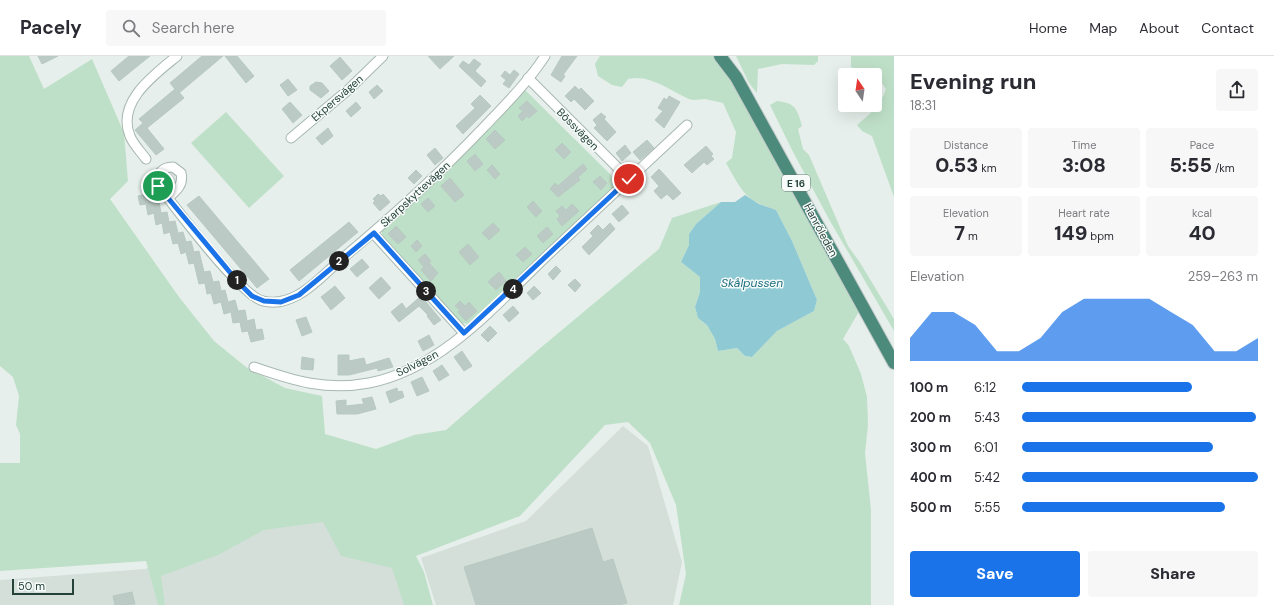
<!DOCTYPE html>
<meta charset="utf-8">
<style>
body{margin:0;font-family:"DM Sans",sans-serif;background:#f7f7f7;color:#2b2b33;height:100vh;display:flex;flex-direction:column;font-size:15px;white-space:nowrap}
*{box-sizing:border-box;margin:0}
p{font-size:13px;color:#7c7c81}
.icon{flex:none;width:22px;height:22px;fill:none;stroke:currentColor;stroke-width:2;stroke-linecap:round;stroke-linejoin:round}
.map{position:relative;flex:1;overflow:hidden}
.drawer{display:flex;flex-direction:column;background:#fff;width:380px}
.drawer>*{flex:none}
.needle{width:26px;rotate:347deg}
.buttons{position:absolute;left:838px;top:12px;display:grid;gap:8px}
.buttons a{display:grid;place-items:center;width:44px;height:44px;border-radius:4px;background:#fff;box-shadow:0 4px 16px #0002;font-size:20px}
.scale{position:absolute;left:12px;bottom:10px;width:62px;box-sizing:border-box;padding-left:4px;border:2px solid #24423a;border-top:0;font-size:11px;line-height:14px;white-space:nowrap;color:#24423a;-webkit-text-stroke:3px #f7fbf9;paint-order:stroke}
.pin{position:absolute;display:grid;place-items:center;width:34px;height:34px;color:#fff;margin:-17px;border:2px solid #fff;border-radius:50%;box-shadow:0 1px 4px #0007}
.km{position:absolute;width:20px;height:20px;margin:-10px;border-radius:50%;background:#222;color:#fff;font-size:11px;line-height:20px;text-align:center}
.round{display:grid;place-items:center;flex:none;width:42px;height:42px;border-radius:4px;background:#f7f7f7}
.head{display:flex;align-items:center;justify-content:space-between;height:68px;padding:0 16px}
h1{font-size:22px;font-weight:800;line-height:30px}
.stats{display:grid;grid-template-columns:repeat(3,1fr);gap:6px;height:68px;padding:4px 16px}
.stats div{display:grid;align-content:center;border-radius:4px;background:#f7f7f7;text-align:center}
.stats b{font-size:20px;font-weight:800}
.stats small{font-size:11px;font-weight:400}
.stats p{font-size:11px}
.chart{height:112px;padding:8px 16px}
.chart p{display:flex;justify-content:space-between}
.chart svg{width:100%;height:72px;margin-top:4px;fill:#1a73e8;opacity:.7}
.button{display:flex;gap:8px;margin-top:auto;padding:8px 16px}
.button a{flex:1;height:46px;border-radius:4px;background:#1a73e8;color:#fff;font-size:16px;font-weight:800;line-height:46px;text-align:center}
.button a+a{background:#f7f7f7;color:#2b2b33}
ul{padding:0 16px;list-style:none;font-size:13px}
li{display:grid;grid-template-columns:64px 48px 1fr;align-items:center;height:30px}
li i{height:10px;border-radius:5px;background:#1a73e8}
header{display:flex;align-items:center;gap:24px;box-sizing:border-box;height:56px;padding:0 20px;background:#fff;border-bottom:1px solid #e1e1e2}
header strong{font-size:19px}
nav{display:flex;gap:22px;margin-inline-start:auto;font-size:14px}
.search{width:280px;height:36px;background:#f7f7f7;display:flex;align-items:center;gap:10px;box-sizing:border-box;padding:0 14px;border-radius:4px;color:#7c7c81;font-size:15px}
main{display:flex;flex:1;min-height:0}
.map>svg:first-child{display:block}
.built{fill:#d4dfda}
.green{fill:#bfe0c8}
.water{fill:#8ec9d4}
.building{fill:#bbcac4;stroke:#b8c9c2}
.lines{fill:none;stroke-linecap:round;stroke-linejoin:round}
.minor-casing{stroke:#a8b8b2;stroke-width:11}
.trunk-casing{stroke:#c2cac8;stroke-width:14}
.minor{stroke:#fff;stroke-width:9}
.trunk{stroke:#4c8a7c;stroke-width:12}
.route-casing{stroke:#fff;stroke-width:8}
.route{stroke:#1a73e8;stroke-width:5}
.labels{text-anchor:middle;dominant-baseline:central;stroke-width:3;stroke-linejoin:round;paint-order:stroke}
.shield{fill:#f7fbf9;stroke:#637a73;stroke-width:1}
.shield-label{font-size:10px;font-weight:bold;fill:#24423a}
.street-label{font-size:11px;fill:#24423a;stroke:#f7fbf9}
.water-label{font-size:12px;font-style:italic;fill:#1c6f80;stroke:#f7fbf9}
</style>
<header>
<strong>Pacely</strong>
<div class="search"><svg class="icon" aria-label="search" viewBox="0 0 24 24"><circle cx="10" cy="10" r="6"/><path d="M15 15l6 6"/></svg>Search here</div>
<nav><a>Home</a><a>Map</a><a>About</a><a>Contact</a></nav>
</header>
<main>
<div class="map">
<svg width="894" height="549" viewBox="0 0 894 549">
<rect width="100%" height="100%" fill="#e6efeb"/>
<g class="built">
<path d="M623,370L648,390L682,506L673,549H436L421,502L526,465Z"/>
<path d="M391,443L421,549H0V524L145,513L263,464Z"/>
</g>
<g class="green">
<path d="M0,0H29L44,33L92,3L124,77L128,125L110,143L179,241L214,285L246,311L285,332L322,340L325,378L376,393L414,379L446,374L538,294L659,193L672,162L721,146L696,168L689,178V189L681,206L700,221V236L695,251L698,262L707,269L715,283L718,295L737,292L745,300L752,301L777,275L814,255L817,244L792,185L776,154C743,143 743,136 726,107L732,102L736,76L723,47C717,46 711,44 705,43C700,43 694,45 689,43C671,35 649,18 628,23L622,31L612,29L598,20L595,8L600,0H721L861,252L843,283L849,290L861,318L867,341L868,369L865,397L871,454V549H679L686,518L676,449L650,387L628,366L605,369L520,460L416,500L424,516L433,549H404L392,512L341,500L323,466L264,474L218,499L161,520L165,549H158L146,505L0,515V407H20V378L16,369L19,340L13,321L0,310Z"/>
<path d="M736,0H818V5L814,9L782,8L758,13L757,37L749,27Z"/>
<path d="M851,0H894V141L872,80L862,75L857,69C870,58 881,49 886,33L878,21L851,11Z"/>
<path d="M525,34L616,124V129L468,268L461,267L382,180V174L469,93Z"/>
<path d="M777,45C795,47 797,52 802,70L798,73L803,93L809,99L848,190L859,205L894,263V275L830,165L792,94L770,49Z"/>
<path d="M226,56L284,120L249,152L191,87Z"/>
</g>
<path class="water" d="M745,139L759,148L776,154L792,185L817,244L814,255L777,275L752,301L745,300L737,292L718,295L715,283L707,269L698,262L695,251L700,236V221L681,206L689,189V178L696,168L721,146H735Z"/>
<g class="building">
<path d="M38,0H58L42,8Z"/>
<path d="M129,0H150L119,25L111,15Z"/>
<path d="M202,0H223L179,37L178,35L184,42L147,72L164,93L156,99L135,74L143,67L139,63L175,33L170,27Z"/>
<path d="M225,0H237L254,20L246,27Z"/>
<path d="M428,0H454L440,13Z"/>
<path d="M562,0H577L563,19L565,20L561,26L551,19Z"/>
<path d="M340,1L352,15L342,24L330,10Z"/>
<path d="M474,3L481,8L475,15L486,25L481,31L459,10L463,5L469,9Z"/>
<path d="M514,14L519,18L509,32L503,28L506,24L501,20L505,15L510,19Z"/>
<path d="M288,23L297,34L288,40L280,29Z"/>
<path d="M316,26L322,27L329,35L321,42L310,34V30Z"/>
<path d="M377,29L383,35L374,43L369,36Z"/>
<path d="M575,30L579,34L581,32L594,45L585,54L574,43L571,46L565,40Z"/>
<path d="M480,39L491,50L463,78L456,70L475,52L471,48Z"/>
<path d="M669,40L680,46L664,72L655,64L663,55L658,52L664,42L667,44Z"/>
<path d="M527,45L537,55L529,62L527,60L522,65L518,60L523,55L519,52Z"/>
<path d="M290,46L302,59L293,67L282,53Z"/>
<path d="M356,46L361,52L351,61L346,55Z"/>
<path d="M601,57L606,61L604,63L616,76L607,85L594,72L597,69L593,64Z"/>
<path d="M328,72L333,80L322,89L316,82Z"/>
<path d="M495,74L505,84L495,93L486,83Z"/>
<path d="M647,84L654,92L640,104L633,96Z"/>
<path d="M562,87L571,96L564,103L555,94Z"/>
<path d="M625,89L631,97L622,105L616,97Z"/>
<path d="M706,90L713,98L711,100L714,103L707,109L704,106L692,117L684,109Z"/>
<path d="M435,92L443,102L435,109L427,99Z"/>
<path d="M475,98L483,108L475,115L467,105Z"/>
<path d="M583,108L587,113L578,121L580,124L558,141L550,133L555,127L558,130Z"/>
<path d="M492,109L500,118L495,123L487,114Z"/>
<path d="M659,113L681,137L673,144L667,138L661,143L654,135L659,130L651,121Z"/>
<path d="M416,114L422,120L414,128L408,122Z"/>
<path d="M600,120L607,127L601,134L593,126Z"/>
<path d="M450,122L464,139L455,146L441,130Z"/>
<path d="M151,137L153,147L159,146L161,157L167,156L169,166L175,165L178,177L183,176L186,186L191,185L194,196L199,195L204,216L210,215L213,226L219,225L221,235L225,234L228,246L235,244L238,255L245,254L247,265L254,263L256,274L262,273L264,283L251,286L248,275L242,276L240,266L233,267L231,256L224,258L221,246L214,248L211,237L207,238L205,227L199,228L194,207L189,208L186,196L181,198L178,187L173,188L170,176L164,178L162,167L156,169L154,157L148,159L146,148L140,149L138,140Z"/>
<path d="M378,138L381,140L383,138L390,146L380,155L373,147L375,145L373,143Z"/>
<path d="M199,140L269,223L257,232L187,149Z"/>
<path d="M428,142L435,150L428,156L421,148Z"/>
<path d="M533,145L542,155L536,161L527,151Z"/>
<path d="M572,148L579,155L562,170L557,163L560,160L556,155L562,150L566,154Z"/>
<path d="M622,149L629,157L619,166L612,158Z"/>
<path d="M349,166L358,176L299,225L290,214Z"/>
<path d="M493,167L500,174L489,184L482,177Z"/>
<path d="M610,167L615,173L589,199L582,191L593,180L590,177L598,169L603,174Z"/>
<path d="M396,170L406,181L398,188L388,178Z"/>
<path d="M547,171L553,178L543,187L537,180Z"/>
<path d="M417,184L422,190L416,196L411,190Z"/>
<path d="M468,188L479,201L470,209L459,196Z"/>
<path d="M525,191L532,198L523,206L516,199Z"/>
<path d="M425,198L431,205L429,207L438,217L431,225L421,214L424,211L418,204Z"/>
<path d="M362,203L369,211L357,221L350,213Z"/>
<path d="M556,210L561,215L553,224L548,218Z"/>
<path d="M499,216L506,225L496,234L488,226Z"/>
<path d="M381,221L391,232L379,243L369,232Z"/>
<path d="M575,223L581,229L575,236L568,229Z"/>
<path d="M335,230L345,242L331,254L321,241Z"/>
<path d="M534,230L541,237L533,244L527,237Z"/>
<path d="M421,240L441,264L434,269L427,260L428,259L419,250L399,266L391,256L402,247L406,253Z"/>
<path d="M460,245L465,250L469,246L477,255L466,265L458,256L460,254L455,250Z"/>
<path d="M513,250L519,257L509,266L503,259Z"/>
<path d="M306,261L312,276L302,280L296,264Z"/>
<path d="M490,270L497,277L488,286L481,279Z"/>
<path d="M429,279L434,289L423,295L418,285Z"/>
<path d="M462,295L472,310L464,315L454,301Z"/>
<path d="M338,299H349V305L364,302L366,309L389,302L393,311L378,315L377,312L349,319H338Z"/>
<path d="M302,301L314,303L313,314L301,313Z"/>
<path d="M442,309L449,319L439,325L433,315Z"/>
<path d="M422,321L429,335L417,340L411,326Z"/>
<path d="M397,332L398,336L402,335L404,341L390,347L386,336Z"/>
<path d="M372,341L376,353L357,358H337L336,345L346,344V350L364,348L362,343Z"/>
<path d="M592,472L603,506L613,503L627,547L619,549H476L464,511Z"/>
<path d="M132,536L135,548L115,549L113,540Z"/>
</g>
<g class="lines">
<defs>
<g id="minor">
<path d="M528,22L629,123"/>
<path d="M291,82L348,34L383,0"/>
<path d="M146,103C141,96 133,88 130,80C116,46 154,19 177,0"/>
<path d="M168,142C176,135 184,129 181,117L173,111C162,111 156,118 158,129C174,150 242,241 263,245C275,248 287,245 298,239C315,230 329,213 344,201C393,160 440,117 484,71C505,49 528,26 545,0"/>
<path d="M373,177L464,277"/>
<path d="M254,311C294,325 326,335 369,327C444,312 497,247 550,197C596,154 641,112 687,69"/>
</g>
<path id="trunk" d="M720,0L736,21L894,307"/>
</defs>
<use href="#minor" class="minor-casing"/>
<use href="#trunk" class="trunk-casing"/>
<use href="#minor" class="minor"/>
<use href="#trunk" class="trunk"/>
</g>
<g class="lines">
<defs>
<path id="route" d="M158,130L238,226L252,240L264,245L281,246L299,239L374,177L464,277L629,123"/>
</defs>
<use href="#route" class="route-casing"/>
<use href="#route" class="route"/>
</g>
<g class="labels">
<rect class="shield" x="782" y="119" width="28" height="16" rx="3"/>
<g class="shield-label">
<text x="796" y="127">E 16</text>
</g>
<g class="street-label">
<text transform="translate(337 42) rotate(-41)">Ekpersvägen</text>
<text transform="translate(578 73) rotate(45)">Bössvägen</text>
<text transform="translate(415 138) rotate(-43)">Skarpskyttevägen</text>
<text transform="translate(821 174) rotate(62)">Hanröleden</text>
<text transform="translate(417 307) rotate(-27)">Solvägen</text>
</g>
<g class="water-label">
<text x="752" y="227">Skålpussen</text>
</g>
</g>
</svg>
<div class="buttons">
<a><svg class="needle" viewBox="-14 -14 28 28"><path d="M0-13l5 13h-10z" fill="#e53935"/><path d="M0 13l5-13h-10z" fill="#7c7c81"/></svg></a>
</div>
<div class="scale">50 m</div>
<div class="pin" style="left:158px;top:130px;background:#1e9e55"><svg class="icon" aria-label="arrive" viewBox="0 0 24 24"><path d="M6 21V4h12l-3 4 3 4H6"/></svg></div>
<div class="pin" style="left:629px;top:123px;background:#d93025"><svg class="icon" aria-label="check" viewBox="0 0 24 24"><path d="M5 12l5 5 9-10"/></svg></div>
<b class="km" style="left:237px;top:224px">1</b>
<b class="km" style="left:339px;top:205px">2</b>
<b class="km" style="left:426px;top:235px">3</b>
<b class="km" style="left:513px;top:233px">4</b>
</div>
<section class="drawer">
<div class="head"><div><h1>Evening run</h1><p>18:31</p></div><a class="round"><svg class="icon" aria-label="share" viewBox="0 0 24 24"><path d="M12 15V3M7 8l5-5 5 5M5 13v7h14v-7"/></svg></a></div>
<div class="stats">
<div><p>Distance</p><b>0.53<small> km</small></b></div>
<div><p>Time</p><b>3:08</b></div>
<div><p>Pace</p><b>5:55<small> /km</small></b></div>
</div>
<div class="stats">
<div><p>Elevation</p><b>7<small> m</small></b></div>
<div><p>Heart rate</p><b>149<small> bpm</small></b></div>
<div><p>kcal</p><b>40</b></div>
</div>
<div class="chart"><p><span>Elevation</span>259–263 m</p>
<svg viewBox="0 0 160 44" preserveAspectRatio="none"><path d="M0 44V30L10 14L20 14L30 22L40 38L50 38L60 30L70 14L80 6L90 6L100 6L110 6L120 14L130 22L140 38L150 38L160 30V44z"/></svg>
</div>
<ul>
<li><b>100 m</b>6:12<i style="width:72%"></i></li>
<li><b>200 m</b>5:43<i style="width:99%"></i></li>
<li><b>300 m</b>6:01<i style="width:81%"></i></li>
<li><b>400 m</b>5:42<i style="width:100%"></i></li>
<li><b>500 m</b>5:55<i style="width:86%"></i></li>
</ul>
<div class="button"><a>Save</a><a>Share</a></div>
</section>
</main>
